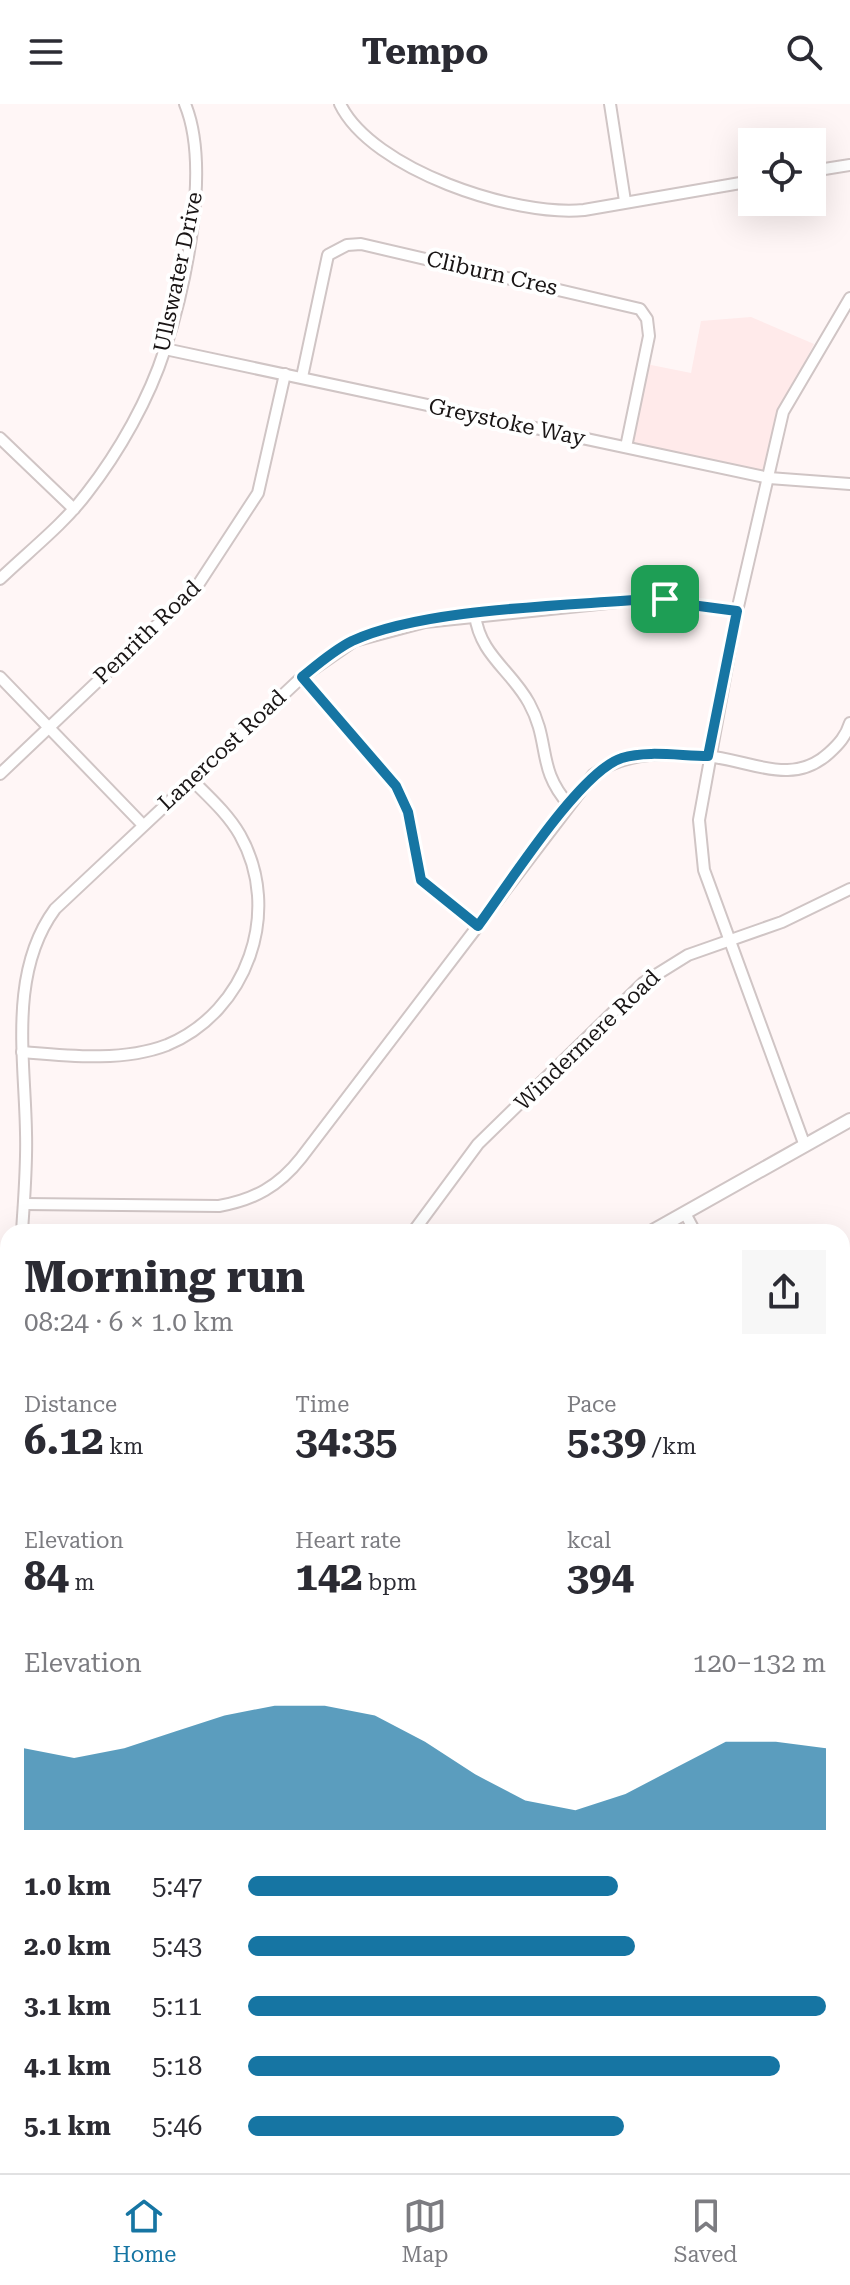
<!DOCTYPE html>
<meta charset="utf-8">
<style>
body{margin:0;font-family:"Roboto Serif",serif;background:#f7f7f7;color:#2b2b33;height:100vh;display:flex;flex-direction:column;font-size:30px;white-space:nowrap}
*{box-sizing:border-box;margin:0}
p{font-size:26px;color:#7c7c81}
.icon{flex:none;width:44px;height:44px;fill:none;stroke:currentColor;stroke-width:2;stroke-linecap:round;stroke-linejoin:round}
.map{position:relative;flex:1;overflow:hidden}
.details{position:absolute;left:0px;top:1120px;width:850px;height:950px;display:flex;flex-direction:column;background:#fff;border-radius:24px 24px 0 0;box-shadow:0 8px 32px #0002}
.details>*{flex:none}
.controls{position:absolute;left:738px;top:24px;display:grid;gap:16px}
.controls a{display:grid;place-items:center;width:88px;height:88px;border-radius:0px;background:#fff;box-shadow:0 8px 32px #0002;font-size:40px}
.pin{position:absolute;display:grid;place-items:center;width:68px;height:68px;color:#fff;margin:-34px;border-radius:16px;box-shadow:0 4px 12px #0006}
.round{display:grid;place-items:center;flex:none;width:84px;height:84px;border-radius:0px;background:#f7f7f7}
.headline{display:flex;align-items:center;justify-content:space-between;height:136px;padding:0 24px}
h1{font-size:44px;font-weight:700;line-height:60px}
.stats{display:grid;grid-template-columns:repeat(3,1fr);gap:12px;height:136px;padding:8px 24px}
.stats div{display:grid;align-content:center}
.stats b{font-size:40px;font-weight:700}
.stats small{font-size:22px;font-weight:400}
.stats p{font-size:22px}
.chart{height:224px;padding:16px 24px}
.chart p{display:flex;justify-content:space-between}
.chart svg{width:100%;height:144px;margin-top:8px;fill:#1675a3;opacity:.7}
ul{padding:0 24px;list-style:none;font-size:26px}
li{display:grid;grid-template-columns:128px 96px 1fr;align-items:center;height:60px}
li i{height:20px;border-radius:10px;background:#1675a3}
header{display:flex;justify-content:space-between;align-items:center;height:104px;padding:0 24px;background:#fff;font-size:36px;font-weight:700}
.tab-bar{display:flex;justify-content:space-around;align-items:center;height:112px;border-top:2px solid #e1e1e2;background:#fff;font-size:22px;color:#7c7c81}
.tab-bar a{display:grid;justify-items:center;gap:4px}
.tab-bar .active{color:#1675a3}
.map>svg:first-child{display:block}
.built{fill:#ffeaea}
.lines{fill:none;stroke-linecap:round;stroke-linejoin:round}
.minor-casing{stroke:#d0c5c5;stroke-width:14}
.major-casing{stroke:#d0c5c5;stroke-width:16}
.minor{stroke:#fff;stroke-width:10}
.major{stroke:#fff;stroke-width:12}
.route-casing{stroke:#fff;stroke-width:16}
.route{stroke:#1675a3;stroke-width:10}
.labels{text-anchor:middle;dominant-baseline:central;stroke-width:8;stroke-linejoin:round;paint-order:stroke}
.street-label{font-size:22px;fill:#191515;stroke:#fff}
</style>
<header><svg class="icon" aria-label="menu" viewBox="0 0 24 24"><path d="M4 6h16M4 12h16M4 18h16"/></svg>Tempo<svg class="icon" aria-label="search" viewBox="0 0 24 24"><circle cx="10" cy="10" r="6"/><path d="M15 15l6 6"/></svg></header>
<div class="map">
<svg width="850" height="2069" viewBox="0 0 850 2069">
<rect width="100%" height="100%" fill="#fff6f6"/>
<path class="built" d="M751,213L814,240L779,308L767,368L629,340L646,260L691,269L701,217Z"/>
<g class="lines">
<defs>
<g id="minor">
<path d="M340,0C372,66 515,113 584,106L752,77"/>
<path d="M610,0L625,97"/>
<path d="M812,67L850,61"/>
<path d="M165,245L769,374L850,380"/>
<path d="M302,273L328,151L347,141L361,140L640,205L647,215L649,232L626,343"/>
<path d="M0,334L74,405"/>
<path d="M0,475C29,447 63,421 87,389C119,348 149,295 165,245C186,180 211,63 185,0"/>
<path d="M475,511C480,551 511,566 529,599C551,639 536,664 569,701"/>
<path d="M0,573L142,720"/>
<path d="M302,573L396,682L408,708L421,776L478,822"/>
<path d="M0,670L196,484L258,389L285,270"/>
<path d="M22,948C69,952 123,958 167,941C247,908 283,807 240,731C228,710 209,693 192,676"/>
<path d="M805,1042L704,766L699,716L737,507L783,308L850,194"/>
<path d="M24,1100L219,1102C254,1096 279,1082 301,1054L593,671C626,647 666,649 705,652C749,655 791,684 829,649C839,640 846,632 850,619"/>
<path d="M686,1111L695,1128"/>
<path d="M22,1128C24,1095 27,1062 26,1029C25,955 8,869 55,805L302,573L354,537L425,518L646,495L737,507"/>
<path d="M413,1128L478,1040L643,879L688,851L782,818L850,785"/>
<path d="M0,1216H8"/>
<path d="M842,1385L850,1399"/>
<path d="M0,1418L8,1400"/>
<path d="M0,1669L8,1678"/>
<path d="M0,1724L8,1717"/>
<path d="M842,1765L850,1761"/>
<path d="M0,1875L8,1883"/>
<path d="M842,1880L850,1877"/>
<path d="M842,1895L850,1917"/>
<path d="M197,2062L202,2069"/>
<path d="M642,2062L644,2069"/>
<path d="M14,2069L17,2062"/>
<path d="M135,2069L136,2062"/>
<path d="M298,2069L319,2062"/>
</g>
<g id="major">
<path d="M651,1128L850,1016"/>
<path d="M0,2047L8,2051"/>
<path d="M34,2069L50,2062"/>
</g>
</defs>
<use href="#minor" class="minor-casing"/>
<use href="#major" class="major-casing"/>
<use href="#minor" class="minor"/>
<use href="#major" class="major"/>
</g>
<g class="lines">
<defs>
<path id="route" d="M646,495L737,507L708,652C681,652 647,646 622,654C580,667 507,783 478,822L421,776L408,708L396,682L302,573C318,560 334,546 352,537C423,504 565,502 646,495Z"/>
</defs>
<use href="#route" class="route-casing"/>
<use href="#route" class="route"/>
</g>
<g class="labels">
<g class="street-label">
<text transform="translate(178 168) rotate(-78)">Ullswater Drive</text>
<text transform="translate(492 169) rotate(13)">Cliburn Cres</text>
<text transform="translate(507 318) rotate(12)">Greystoke Way</text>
<text transform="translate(147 528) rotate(-44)">Penrith Road</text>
<text transform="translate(222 646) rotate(-43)">Lanercost Road</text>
<text transform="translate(587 936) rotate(-44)">Windermere Road</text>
</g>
</g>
</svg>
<div class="controls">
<a><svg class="icon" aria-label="locate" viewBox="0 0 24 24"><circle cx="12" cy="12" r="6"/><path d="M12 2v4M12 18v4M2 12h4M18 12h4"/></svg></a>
</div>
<div class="pin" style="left:665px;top:495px;background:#1e9e55"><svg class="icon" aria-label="arrive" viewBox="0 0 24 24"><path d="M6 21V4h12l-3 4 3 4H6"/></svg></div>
<section class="details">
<div class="headline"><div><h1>Morning run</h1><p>08:24 · 6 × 1.0 km</p></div><a class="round"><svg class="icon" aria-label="share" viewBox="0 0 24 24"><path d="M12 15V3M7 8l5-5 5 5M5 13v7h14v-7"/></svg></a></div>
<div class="stats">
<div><p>Distance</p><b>6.12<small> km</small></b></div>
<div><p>Time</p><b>34:35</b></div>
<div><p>Pace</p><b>5:39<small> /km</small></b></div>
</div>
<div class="stats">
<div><p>Elevation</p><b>84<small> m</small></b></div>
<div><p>Heart rate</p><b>142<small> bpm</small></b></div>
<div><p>kcal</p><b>394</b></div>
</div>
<div class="chart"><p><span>Elevation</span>120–132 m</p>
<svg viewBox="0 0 160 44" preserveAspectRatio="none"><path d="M0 44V19L10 22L20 19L30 14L40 9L50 6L60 6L70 9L80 17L90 27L100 35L110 38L120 33L130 25L140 17L150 17L160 19V44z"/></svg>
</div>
<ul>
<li><b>1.0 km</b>5:47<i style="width:64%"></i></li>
<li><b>2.0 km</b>5:43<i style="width:67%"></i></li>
<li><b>3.1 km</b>5:11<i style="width:100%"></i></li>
<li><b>4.1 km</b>5:18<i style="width:92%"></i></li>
<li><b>5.1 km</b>5:46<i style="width:65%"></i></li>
</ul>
</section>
</div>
<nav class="tab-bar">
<a class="active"><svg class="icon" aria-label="home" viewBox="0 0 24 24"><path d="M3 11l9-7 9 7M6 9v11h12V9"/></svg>Home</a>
<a><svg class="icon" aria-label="map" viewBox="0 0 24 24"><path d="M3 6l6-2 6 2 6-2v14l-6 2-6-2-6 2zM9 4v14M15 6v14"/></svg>Map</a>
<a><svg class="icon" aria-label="saved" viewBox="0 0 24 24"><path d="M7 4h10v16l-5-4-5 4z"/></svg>Saved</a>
</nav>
